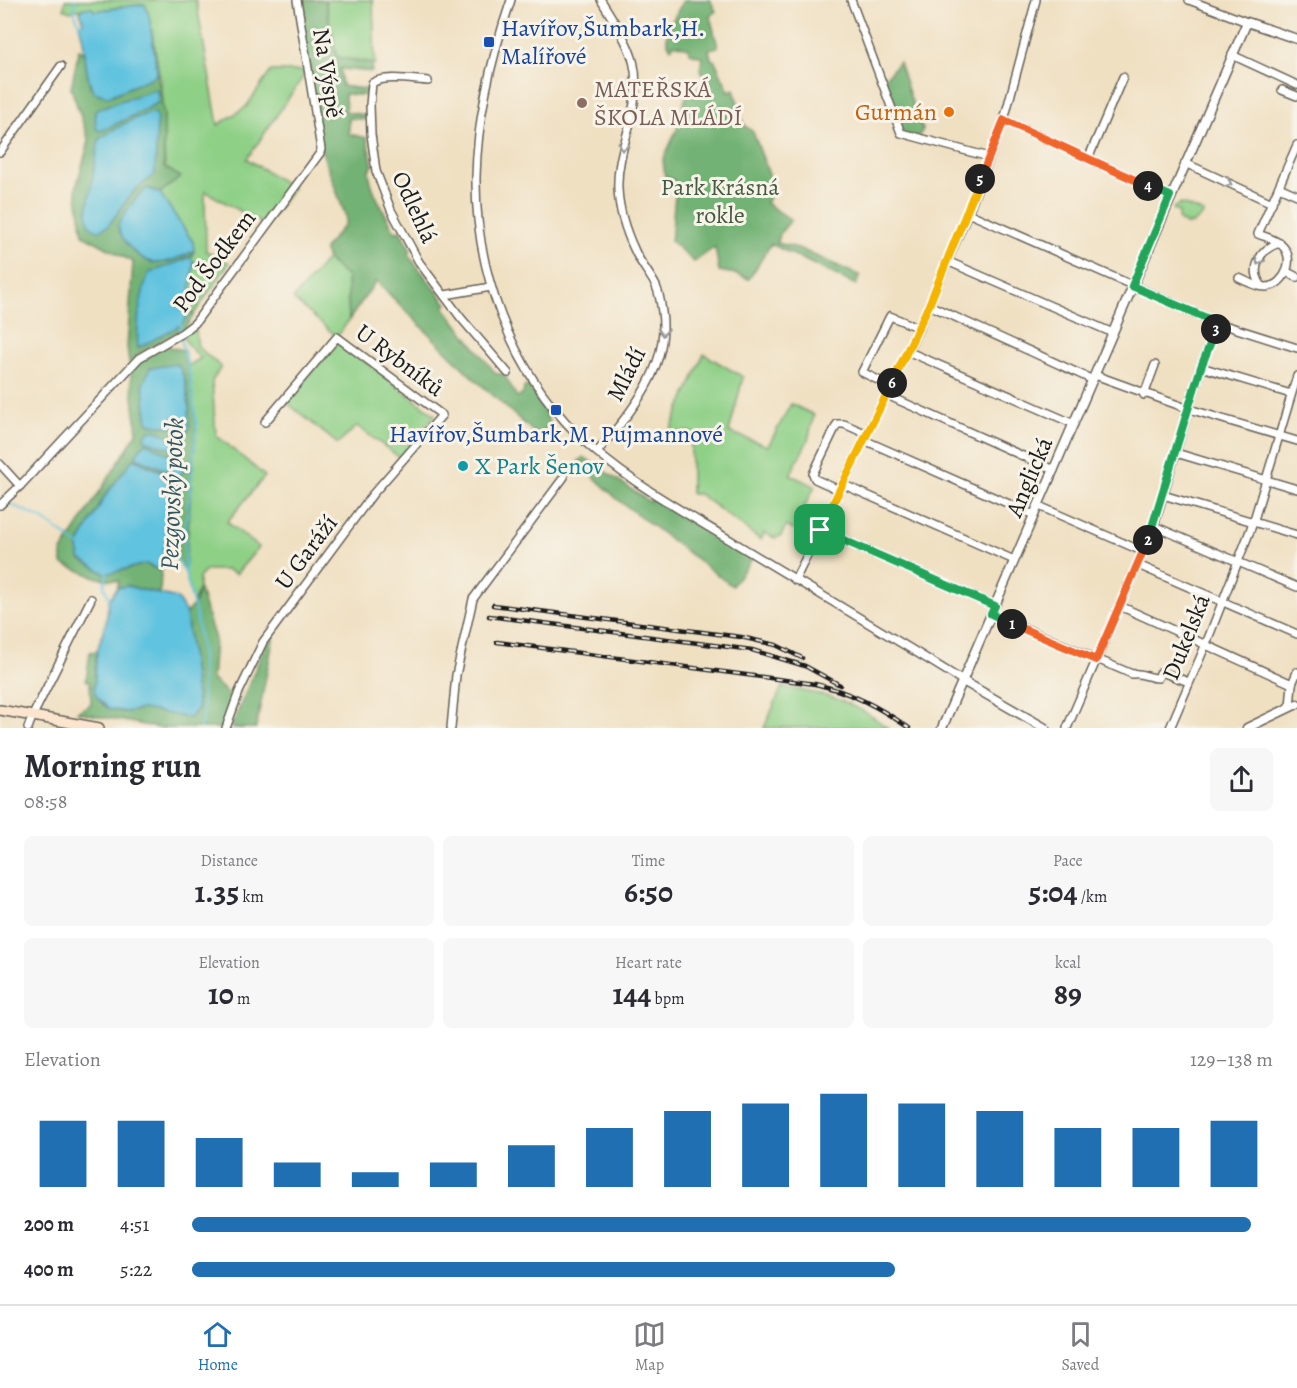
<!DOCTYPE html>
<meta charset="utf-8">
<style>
body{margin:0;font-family:Alegreya,serif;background:#f7f7f7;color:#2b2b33;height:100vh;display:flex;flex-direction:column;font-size:22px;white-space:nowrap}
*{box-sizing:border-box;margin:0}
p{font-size:20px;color:#7c7c81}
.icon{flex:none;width:33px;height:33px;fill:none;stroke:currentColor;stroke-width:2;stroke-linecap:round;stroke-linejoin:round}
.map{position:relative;height:728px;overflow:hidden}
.details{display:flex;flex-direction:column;background:#fff;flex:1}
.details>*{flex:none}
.pin{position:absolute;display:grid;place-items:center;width:51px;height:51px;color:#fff;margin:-26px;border-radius:12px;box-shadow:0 3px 9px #0006}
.km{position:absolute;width:30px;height:30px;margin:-15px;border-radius:50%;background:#222;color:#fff;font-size:16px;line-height:30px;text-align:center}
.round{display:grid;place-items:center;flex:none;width:63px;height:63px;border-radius:9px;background:#f7f7f7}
.summary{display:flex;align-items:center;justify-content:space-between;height:102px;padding:0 24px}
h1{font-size:33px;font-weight:600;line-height:45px}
.figures{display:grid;grid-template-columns:repeat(3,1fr);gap:9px;height:102px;padding:6px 24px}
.figures div{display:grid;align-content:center;border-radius:9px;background:#f7f7f7;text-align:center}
.figures b{font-size:30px;font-weight:600}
.figures small{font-size:16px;font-weight:400}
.figures p{font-size:16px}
.chart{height:168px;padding:12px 24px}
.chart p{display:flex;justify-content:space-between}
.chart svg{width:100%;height:108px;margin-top:6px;stroke:#1f6fb2;stroke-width:6}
ul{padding:0 24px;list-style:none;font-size:20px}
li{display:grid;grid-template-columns:96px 72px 1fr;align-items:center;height:45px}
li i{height:15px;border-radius:8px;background:#1f6fb2}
.menu{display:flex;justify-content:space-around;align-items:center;height:84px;border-top:2px solid #e1e1e2;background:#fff;font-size:16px;color:#7c7c81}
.menu a{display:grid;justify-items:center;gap:3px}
.menu .current{color:#1f6fb2}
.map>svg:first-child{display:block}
.green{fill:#8fd087;stroke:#567652;stroke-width:1.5}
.forest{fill:#73b274;stroke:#486748;stroke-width:1.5;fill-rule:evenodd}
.water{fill:#61c3df;stroke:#3e707e;stroke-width:1.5}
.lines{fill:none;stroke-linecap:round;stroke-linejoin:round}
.stream{stroke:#61c3df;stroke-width:2}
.minor-casing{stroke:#666156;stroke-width:10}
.tertiary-casing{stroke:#666156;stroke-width:11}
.secondary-casing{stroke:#666156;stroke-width:12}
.minor{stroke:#fff;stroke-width:7}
.tertiary{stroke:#fff;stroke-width:8}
.secondary{stroke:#fbe5cf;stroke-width:9}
.rail-casing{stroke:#1c1c1c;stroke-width:4.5}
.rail{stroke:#f7f3e8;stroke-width:2;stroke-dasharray:7;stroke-linecap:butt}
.oneway{stroke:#999}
.split-1-casing{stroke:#fff;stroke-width:12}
.split-2-casing{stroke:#fff;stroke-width:12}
.split-3-casing{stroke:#fff;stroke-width:12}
.split-4-casing{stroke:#fff;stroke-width:12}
.split-5-casing{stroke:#fff;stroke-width:12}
.split-6-casing{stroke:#fff;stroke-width:12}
.split-7-casing{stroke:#fff;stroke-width:12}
.split-1{stroke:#22a559;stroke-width:8}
.split-2{stroke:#f0652b;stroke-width:8}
.split-3{stroke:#22a559;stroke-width:8}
.split-4{stroke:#22a559;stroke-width:8}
.split-5{stroke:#f0652b;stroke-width:8}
.split-6{stroke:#f5b400;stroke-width:8}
.split-7{stroke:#f5b400;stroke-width:8}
.transit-dot{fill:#1a4fb4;stroke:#f7f3e8;stroke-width:2}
.education-dot{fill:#8d6e63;stroke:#f7f3e8;stroke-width:2}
.food-dot{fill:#e8710a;stroke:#f7f3e8;stroke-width:2}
.culture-dot{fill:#0f9aa8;stroke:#f7f3e8;stroke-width:2}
.labels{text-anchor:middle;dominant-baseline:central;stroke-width:6;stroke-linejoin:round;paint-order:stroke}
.transit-label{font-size:24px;fill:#164399;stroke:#f7f3e8;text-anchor:start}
.street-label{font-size:24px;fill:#1c1c1c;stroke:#f7f3e8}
.education-label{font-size:24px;fill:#785e54;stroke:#f7f3e8;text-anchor:start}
.food-label{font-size:24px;fill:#c56008;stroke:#f7f3e8;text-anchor:end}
.park-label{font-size:24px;fill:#445b41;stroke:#f7f3e8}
.culture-label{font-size:24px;fill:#0d838f;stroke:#f7f3e8;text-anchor:start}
.water-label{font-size:26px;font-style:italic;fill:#345660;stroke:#f7f3e8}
</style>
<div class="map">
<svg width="1297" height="728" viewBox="0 0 1297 728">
<rect width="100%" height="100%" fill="#f7f3e8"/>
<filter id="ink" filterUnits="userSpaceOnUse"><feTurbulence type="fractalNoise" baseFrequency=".0167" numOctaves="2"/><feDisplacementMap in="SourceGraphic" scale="12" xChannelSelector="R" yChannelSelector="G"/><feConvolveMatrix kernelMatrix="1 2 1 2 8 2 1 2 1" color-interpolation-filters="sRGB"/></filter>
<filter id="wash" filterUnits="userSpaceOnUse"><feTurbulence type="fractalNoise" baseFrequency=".008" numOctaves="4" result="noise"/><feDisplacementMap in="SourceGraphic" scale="24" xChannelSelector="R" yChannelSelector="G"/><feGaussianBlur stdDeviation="1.35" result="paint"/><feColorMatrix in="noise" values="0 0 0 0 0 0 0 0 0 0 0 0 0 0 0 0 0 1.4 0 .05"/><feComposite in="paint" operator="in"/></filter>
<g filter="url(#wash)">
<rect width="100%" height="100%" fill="#f0e0c2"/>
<g class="green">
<path d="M65,0H196L218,125L246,107L271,71H307L247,159L293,188L266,226L205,191L206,251L229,263L194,314L188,308L194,263L191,257L193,251V242L160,193L166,187L161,83L149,16L144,4L93,11L85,8L70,12L64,9Z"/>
<path d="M325,0H373L375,64L337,58Z"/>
<path d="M1182,204L1204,213V214L1194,223L1186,225L1178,219L1179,212L1173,210L1174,207Z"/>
<path d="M327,259L347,277L349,320L337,337L293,299Z"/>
<path d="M195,323L198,347L221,367L212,381L216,435L265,476L227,522L259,547L236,574L227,570H206L199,578V588L193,604L185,572L192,470L184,469H193L197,426L188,366L201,358L188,345L182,333Z"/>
<path d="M338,341L435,415L400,458L357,426L338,444L286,402Z"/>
<path d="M704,354L743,377L729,432L768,446L791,404L814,415L808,440L790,475L815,486L793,530L786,526L781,536L775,538L764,533L761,540L699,494H691V432L669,433Z"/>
<path d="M782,687C825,694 853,700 888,728H764Z"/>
</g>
<g class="forest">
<path d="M297,0H325L337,57L372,63V72L340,69L342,86L370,90V96L345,94L346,112L371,116V120L349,118V134L367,138L373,166L369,170C370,191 386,213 395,232L400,231L411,250L408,255L447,304L444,307L496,374H504L517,397L523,394L524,387L528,385L544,409L550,424L538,436L469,374L376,281L349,320L347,277L327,259L324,249L345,224L346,217L321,149Z"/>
<path d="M683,0H710L716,11L710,16L718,47L709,49L711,59L715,61L729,91L734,89L744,125L753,132L774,188L766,203L791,220L781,232L777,243L798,248L860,276L856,285L771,244L749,279L736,274L719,271L715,247L694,262L671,241C674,221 672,202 678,183L665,176L663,160L677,129L687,93L710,83L700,71L702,57L690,53L688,48L674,44L671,48C658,36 679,13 683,0Z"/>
<path d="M79,49L83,50L90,86L94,92L108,97L155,76L157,71L164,116V167L181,177L160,193L148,188L156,263L183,256L194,251L191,257L183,259L187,317L188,308L194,314L186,327L138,354L129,363L127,347L133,262L83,235L76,188L89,141L71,88Z"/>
<path d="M899,62L918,121L923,129L918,138L901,133L882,81Z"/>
<path d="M166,343L172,348L184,350L190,375L197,426L192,469L185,467L182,460L146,444L136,457L180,476L184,469L192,471L185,572L177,560L163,549L174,508L179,479L134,459L105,496L81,540L78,547L80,559L106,574L146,564L161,571L160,594L127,586L117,588L119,581L98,578L62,564V551L137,433L130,368ZM177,364C189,378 190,412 189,430L148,423L143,384Z"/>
<path d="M584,457L650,502L653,498L753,558L732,586L617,499L578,462Z"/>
<path d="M199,588L215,639L212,679L234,699L222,728H159L77,712L91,704L90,683L86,680L90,652L97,651C95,677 87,711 125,712C131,712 137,708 144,709C159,709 175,715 190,718L198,709L186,613L195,603Z"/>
<path d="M274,635L256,728H231L265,646Z"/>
</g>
<g class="water">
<path d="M145,4L149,16L157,71L155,76L108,97L94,92C83,74 87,45 79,25L83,22L80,11L85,8L92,7L94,11Z"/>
<path d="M157,89L158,103L106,129L99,131L96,128L95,111C115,101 136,97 157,89Z"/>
<path d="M155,112L157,119L155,174L134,191L108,226L98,231L89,225L87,212L99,139C116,128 135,116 155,112Z"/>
<path d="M147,188L160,193L193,242L194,251C184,256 169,263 157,263C142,263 120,241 118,226C124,212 135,198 147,188Z"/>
<path d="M191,257L194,263L187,317L181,325L138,348C136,325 140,294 149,273Z"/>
<path d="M177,364C189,378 190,412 189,431L148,423L143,384L150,368Z"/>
<path d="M149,430C161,431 170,435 179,443V451L147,441L144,438Z"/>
<path d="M146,443L182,460L185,467L180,476L136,457L138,451Z"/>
<path d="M133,459L179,479L174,508V541L163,549L171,557L161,571L146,564L106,574L80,559L78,547L81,540L105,496Z"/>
<path d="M127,586L177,598L186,613L198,709L190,718L143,709L126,712L109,709L96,696L94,689L97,651L106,622L109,600L117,588Z"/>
</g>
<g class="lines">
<g class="stream">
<path d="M75,0L74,11L80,26"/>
<path d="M181,324L180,335L190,375L197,426L186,527L185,572L196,615L202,656L203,714L200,728"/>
<path d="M10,504L43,519L81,547"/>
<path d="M167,543L185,572"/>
<path d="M107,573L104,586L111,602"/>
</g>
</g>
</g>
<g filter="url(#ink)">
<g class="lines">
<defs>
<g id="minor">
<path d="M511,0C492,56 477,117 476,177C475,270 510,367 577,434C619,476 674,506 725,537C804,585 884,632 963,681"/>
<path d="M851,0L901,133L989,157"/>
<path d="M1189,0L1247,22"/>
<path d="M1232,55L1297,85"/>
<path d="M428,81C412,80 386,75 372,83L370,105L371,134L376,171L391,210L419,262L461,318L508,373"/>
<path d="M1282,90L1297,96"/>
<path d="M1004,120L1170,196"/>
<path d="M0,152L61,66"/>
<path d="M1088,159L1123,77"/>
<path d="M1185,163L1272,203"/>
<path d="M1279,187L1297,195"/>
<path d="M968,213L1218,323L1297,348"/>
<path d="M947,261L1113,333"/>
<path d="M1287,272L1297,277"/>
<path d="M1239,278C1247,282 1257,287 1266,287C1286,286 1297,256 1280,244C1275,239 1265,237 1258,234L1297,145"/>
<path d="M1262,286C1249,269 1260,248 1280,243"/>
<path d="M445,295L491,287"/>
<path d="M929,305L1093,380"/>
<path d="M907,351L1074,424"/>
<path d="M1201,367L1291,394"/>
<path d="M1095,375L1189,409L1297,441"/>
<path d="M890,386L862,372L890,316L919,328"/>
<path d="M887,395L1054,470"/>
<path d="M1144,395L1155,365"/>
<path d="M864,440L1034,515"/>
<path d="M597,452C631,412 670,368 662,312C661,304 659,293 656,286C650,274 640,263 635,251C626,232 619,210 618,189C617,168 623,148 629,127C645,65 632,51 601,0"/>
<path d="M1176,453L1297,489"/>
<path d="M0,464L20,486"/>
<path d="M842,484L1014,560"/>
<path d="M839,490L815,479L813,474L837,424H844L867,434"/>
<path d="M1163,495L1297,535"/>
<path d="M0,505L20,486L139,358L182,333L195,323L320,153L321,149L297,0"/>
<path d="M1039,506L1144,552"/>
<path d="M1154,526L1297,587"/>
<path d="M820,530L995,606"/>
<path d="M1138,565L1297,634"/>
<path d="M795,580L919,328L968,213L1004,120L1036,0"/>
<path d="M1120,606L1292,684"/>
<path d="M991,614L1132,674C1142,672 1148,678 1158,678L1160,673H1164L1189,682"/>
<path d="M1290,707L1292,684L1297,672"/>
<path d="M28,728L33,715L91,599"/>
<path d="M226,728L239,692L263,642L372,495L442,415L337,337L265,422"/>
<path d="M451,728L456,675L473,599L564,477"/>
<path d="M1067,728L1154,526L1201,367L1218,323"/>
<path d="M1170,728L1206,644L1253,523L1297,376"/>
</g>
<g id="tertiary">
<path d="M963,681L1045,728"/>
<path d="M942,728L1247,22L1297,39"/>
<path d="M1247,728L1297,704"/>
</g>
<path id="secondary" d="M0,710L99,728"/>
</defs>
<use href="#minor" class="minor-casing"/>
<use href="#tertiary" class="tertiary-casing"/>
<use href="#secondary" class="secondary-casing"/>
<use href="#minor" class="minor"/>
<use href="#tertiary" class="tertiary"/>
<use href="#secondary" class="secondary"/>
<defs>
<g id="rail">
<path d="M493,605L741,637L776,645L802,658"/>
<path d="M489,616L752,650L805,666L840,685"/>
<path d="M497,642L815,684C851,692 879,707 909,728"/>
</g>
</defs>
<use href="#rail" class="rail-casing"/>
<use href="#rail" class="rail"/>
</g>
<defs><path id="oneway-chevron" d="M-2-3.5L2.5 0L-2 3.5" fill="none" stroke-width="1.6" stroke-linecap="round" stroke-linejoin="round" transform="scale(1.5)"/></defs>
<g class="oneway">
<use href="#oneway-chevron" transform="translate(623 147) rotate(105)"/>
<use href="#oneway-chevron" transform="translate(1228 183) rotate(24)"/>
<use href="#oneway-chevron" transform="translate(1259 261) rotate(114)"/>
<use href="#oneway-chevron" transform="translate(663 332) rotate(94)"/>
</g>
</g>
<g class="lines" filter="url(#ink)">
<defs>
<path id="split-1" d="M820,530L995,606L991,614L1012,624"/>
<path id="split-2" d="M1012,624L1096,660L1148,540"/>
<path id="split-3" d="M1148,540L1201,367L1216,329"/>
<path id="split-4" d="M1148,186L1170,196L1132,286L1218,323L1216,329"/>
<path id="split-5" d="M980,179L1004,120L1148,186"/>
<path id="split-6" d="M892,383L929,305L980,179"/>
<path id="split-7" d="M820,530L892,383"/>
</defs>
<use href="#split-1" class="split-1-casing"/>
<use href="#split-2" class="split-2-casing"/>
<use href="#split-3" class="split-3-casing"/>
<use href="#split-4" class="split-4-casing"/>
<use href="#split-5" class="split-5-casing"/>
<use href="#split-6" class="split-6-casing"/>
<use href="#split-7" class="split-7-casing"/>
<use href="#split-1" class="split-1"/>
<use href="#split-2" class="split-2"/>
<use href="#split-3" class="split-3"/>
<use href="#split-4" class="split-4"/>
<use href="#split-5" class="split-5"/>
<use href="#split-6" class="split-6"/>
<use href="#split-7" class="split-7"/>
</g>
<g class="transit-dot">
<rect x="483" y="36" width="12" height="12" rx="3"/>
<rect x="550" y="404" width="12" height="12" rx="3"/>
</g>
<circle class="education-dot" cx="582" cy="103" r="6"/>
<circle class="food-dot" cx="949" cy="112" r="6"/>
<circle class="culture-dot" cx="463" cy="466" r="6"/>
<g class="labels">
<g class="transit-label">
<text x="501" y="28">Havířov,Šumbark,H.<tspan x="501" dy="28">Malířové</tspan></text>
<text x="556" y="434" text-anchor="middle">Havířov,Šumbark,M. Pujmannové</text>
</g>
<g class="street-label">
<text transform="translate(328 73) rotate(81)">Na Výspě</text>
<text transform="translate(415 207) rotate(65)">Odlehlá</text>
<text transform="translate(214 261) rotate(-53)">Pod Šodkem</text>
<text transform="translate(400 360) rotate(37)">U Rybníků</text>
<text transform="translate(626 374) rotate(-63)">Mládí</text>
<text transform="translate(1029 477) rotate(-67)">Anglická</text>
<text transform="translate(306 552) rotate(-53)">U Garáží</text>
<text transform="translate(1186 637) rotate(-68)">Dukelská</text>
</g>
<g class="education-label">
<text x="594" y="89">MATEŘSKÁ<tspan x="594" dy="28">ŠKOLA MLÁDÍ</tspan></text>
</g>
<g class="food-label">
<text x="937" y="112">Gurmán</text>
</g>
<g class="park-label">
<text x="720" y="187">Park Krásná<tspan x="720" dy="28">rokle</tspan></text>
</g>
<g class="culture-label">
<text x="475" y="466">X Park Šenov</text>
</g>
<g class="water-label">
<text transform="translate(172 494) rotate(-88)">Pezgovský potok</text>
</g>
</g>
</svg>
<div class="pin" style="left:820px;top:530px;background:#1e9e55"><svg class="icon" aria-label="arrive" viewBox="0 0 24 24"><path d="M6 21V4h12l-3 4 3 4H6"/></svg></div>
<b class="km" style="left:1012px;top:624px">1</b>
<b class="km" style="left:1148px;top:540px">2</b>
<b class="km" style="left:1216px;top:329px">3</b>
<b class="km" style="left:1148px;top:186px">4</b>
<b class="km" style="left:980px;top:179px">5</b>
<b class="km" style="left:892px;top:383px">6</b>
</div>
<section class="details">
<div class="summary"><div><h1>Morning run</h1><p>08:58</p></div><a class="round"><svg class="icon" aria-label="share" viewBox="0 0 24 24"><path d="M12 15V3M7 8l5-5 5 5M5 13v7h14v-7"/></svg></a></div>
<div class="figures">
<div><p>Distance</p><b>1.35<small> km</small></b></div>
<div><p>Time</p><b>6:50</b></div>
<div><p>Pace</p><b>5:04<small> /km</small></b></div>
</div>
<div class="figures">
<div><p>Elevation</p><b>10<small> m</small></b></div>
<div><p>Heart rate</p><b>144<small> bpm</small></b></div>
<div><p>kcal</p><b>89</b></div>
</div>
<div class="chart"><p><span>Elevation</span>129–138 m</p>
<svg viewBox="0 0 160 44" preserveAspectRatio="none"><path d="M5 44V17M15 44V17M25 44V24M35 44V34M45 44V38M55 44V34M65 44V27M75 44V20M85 44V13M95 44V10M105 44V6M115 44V10M125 44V13M135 44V20M145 44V20M155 44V17"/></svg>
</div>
<ul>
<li><b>200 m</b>4:51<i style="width:98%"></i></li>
<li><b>400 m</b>5:22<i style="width:65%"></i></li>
</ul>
</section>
<nav class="menu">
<a class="current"><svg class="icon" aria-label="home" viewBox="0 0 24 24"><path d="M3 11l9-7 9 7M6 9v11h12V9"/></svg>Home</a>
<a><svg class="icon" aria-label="map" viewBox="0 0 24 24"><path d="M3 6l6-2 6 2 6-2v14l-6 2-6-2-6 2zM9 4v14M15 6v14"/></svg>Map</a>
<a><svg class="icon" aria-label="saved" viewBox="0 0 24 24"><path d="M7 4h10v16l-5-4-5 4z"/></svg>Saved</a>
</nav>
